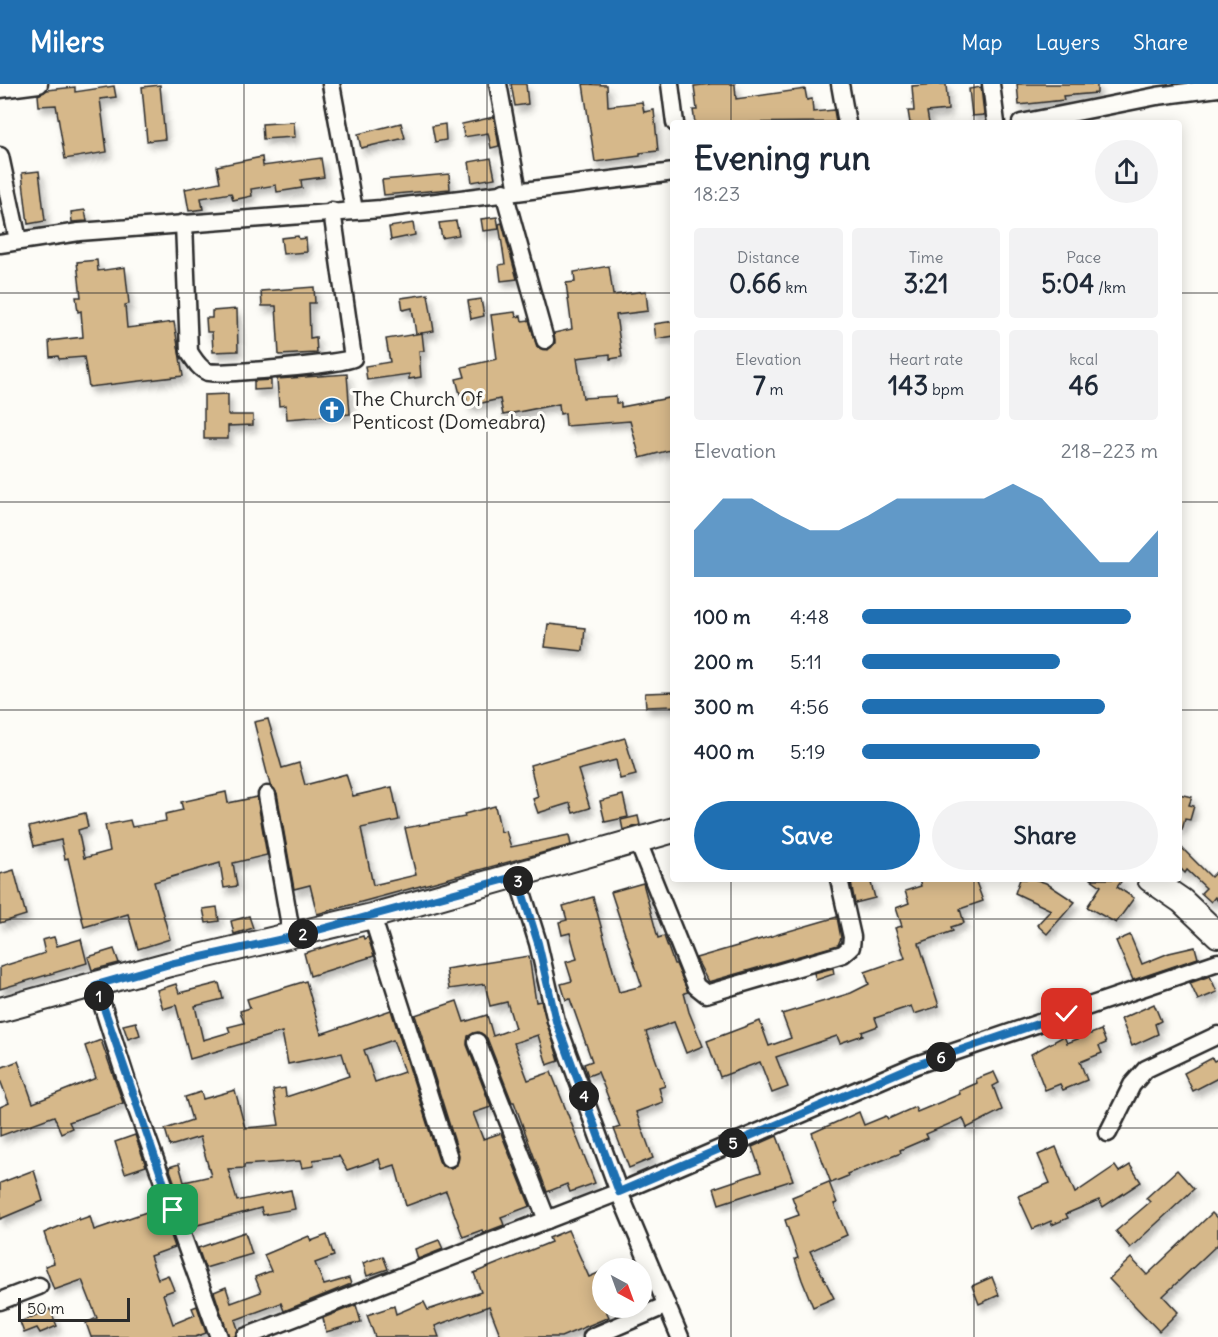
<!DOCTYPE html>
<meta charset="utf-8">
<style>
body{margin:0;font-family:Delius,sans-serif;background:#f2f2f3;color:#1f2937;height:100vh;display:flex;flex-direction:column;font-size:22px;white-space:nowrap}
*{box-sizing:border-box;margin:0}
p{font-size:20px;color:#747a83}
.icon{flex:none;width:33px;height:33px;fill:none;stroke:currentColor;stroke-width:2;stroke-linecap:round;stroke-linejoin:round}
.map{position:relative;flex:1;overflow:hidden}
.drawer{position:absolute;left:670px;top:36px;width:512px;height:762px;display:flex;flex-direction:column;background:#fff;border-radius:6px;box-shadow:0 3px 15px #0003}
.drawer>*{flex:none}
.needle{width:39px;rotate:139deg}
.fabs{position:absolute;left:592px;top:1174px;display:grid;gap:12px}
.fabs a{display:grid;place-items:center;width:60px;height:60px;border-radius:50%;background:#fff;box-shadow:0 3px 15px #0003;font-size:30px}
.scale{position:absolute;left:18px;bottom:15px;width:112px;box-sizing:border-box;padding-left:6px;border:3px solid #2b2b2b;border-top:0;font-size:16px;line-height:21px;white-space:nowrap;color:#2b2b2b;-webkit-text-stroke:4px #fdfcf7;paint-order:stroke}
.pin{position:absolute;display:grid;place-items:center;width:51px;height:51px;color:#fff;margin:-26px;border-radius:12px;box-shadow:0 3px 9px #0006}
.km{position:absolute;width:30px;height:30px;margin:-15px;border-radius:50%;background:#222;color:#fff;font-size:16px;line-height:30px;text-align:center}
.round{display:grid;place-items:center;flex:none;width:63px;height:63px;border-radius:32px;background:#f2f2f3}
.headline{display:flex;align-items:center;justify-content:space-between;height:102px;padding:0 24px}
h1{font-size:33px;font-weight:700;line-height:45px}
.stats{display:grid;grid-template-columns:repeat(3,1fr);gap:9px;height:102px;padding:6px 24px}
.stats div{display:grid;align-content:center;border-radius:6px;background:#f2f2f3;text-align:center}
.stats b{font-size:26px;font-weight:700}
.stats small{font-size:16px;font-weight:400}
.stats p{font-size:16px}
.chart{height:168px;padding:12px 24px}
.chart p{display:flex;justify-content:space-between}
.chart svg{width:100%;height:108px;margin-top:6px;fill:#1f6fb2;opacity:.7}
.action{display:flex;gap:12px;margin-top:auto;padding:12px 24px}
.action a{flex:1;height:69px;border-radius:36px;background:#1f6fb2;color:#fff;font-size:24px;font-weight:700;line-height:69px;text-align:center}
.action a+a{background:#f2f2f3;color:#1f2937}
ul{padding:0 24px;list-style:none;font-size:20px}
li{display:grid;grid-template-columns:96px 72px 1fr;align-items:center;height:45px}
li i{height:15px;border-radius:8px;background:#1f6fb2}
header{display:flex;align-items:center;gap:36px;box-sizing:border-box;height:84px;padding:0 30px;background:#1f6fb2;color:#fff}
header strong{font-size:28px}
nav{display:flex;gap:33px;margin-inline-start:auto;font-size:21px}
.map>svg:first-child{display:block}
.building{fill:#d6b88a;stroke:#2b2b2b;stroke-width:1.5;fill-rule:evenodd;filter:url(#shadow)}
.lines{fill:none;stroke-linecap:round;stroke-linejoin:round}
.minor-casing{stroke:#2b2b2b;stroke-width:21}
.secondary-casing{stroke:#2b2b2b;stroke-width:28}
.minor{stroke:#fdfcf7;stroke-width:16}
.secondary{stroke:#fdfcf7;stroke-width:24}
.route-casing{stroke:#fff;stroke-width:12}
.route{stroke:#1f6fb2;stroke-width:8}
.grid{fill:none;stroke:#2b2b2b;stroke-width:1.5;stroke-opacity:0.55}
.labels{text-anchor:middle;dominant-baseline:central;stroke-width:6;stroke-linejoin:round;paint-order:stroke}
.poi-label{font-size:20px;fill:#2b2b2b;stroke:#fdfcf7;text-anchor:start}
</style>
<header>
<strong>Milers</strong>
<nav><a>Map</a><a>Layers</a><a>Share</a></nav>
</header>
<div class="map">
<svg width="1218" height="1253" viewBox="0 0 1218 1253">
<defs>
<filter id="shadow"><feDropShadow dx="3.5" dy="6" stdDeviation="3" flood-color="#0004"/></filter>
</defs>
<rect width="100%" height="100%" fill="#fdfcf7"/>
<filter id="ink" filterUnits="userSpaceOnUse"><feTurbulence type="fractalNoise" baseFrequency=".0167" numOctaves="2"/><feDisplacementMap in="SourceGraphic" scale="12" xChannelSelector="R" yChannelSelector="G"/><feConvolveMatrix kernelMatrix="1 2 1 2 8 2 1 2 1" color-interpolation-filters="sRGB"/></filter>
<g filter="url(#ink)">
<g class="building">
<path d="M511,0H526L528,20L515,22Z"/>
<path d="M583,0L607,1L608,22L642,18L644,28L654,26L658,67L640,69V72L595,78Z"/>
<path d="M711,0H735L736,15L805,5L807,16L812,15L813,28L834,26L836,38L695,39L693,26H697L694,2Z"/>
<path d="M937,0H946L948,26L927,28L929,39H910L908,27H914L912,2Z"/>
<path d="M1017,0H1097V9L1063,12L1064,16L1019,21Z"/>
<path d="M160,1L165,55L147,57L142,3Z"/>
<path d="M114,2L116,13L100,15L107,68L65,75L56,21L39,22L38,11L47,6L75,3V8Z"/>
<path d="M981,3L984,31L972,32L969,5Z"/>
<path d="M494,33L499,62L491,64L488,49L464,53L462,40Z"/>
<path d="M294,38L295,53L263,55L262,40Z"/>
<path d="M401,39L405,54L361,64L358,50Z"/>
<path d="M445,40L446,56L435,58L432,42Z"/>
<path d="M262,73L263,82L321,74L324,93L301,96L302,104L277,108L276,101L251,105L252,112L233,116L231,109L201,114L203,125L189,127L185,105L220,98L217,82Z"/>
<path d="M491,74L495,94L472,98L469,78Z"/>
<path d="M39,87L45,137L28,140L22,89Z"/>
<path d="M449,90L450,105L384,111L382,96Z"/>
<path d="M85,126L87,137L72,138L71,128Z"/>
<path d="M497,133L499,145L483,147L481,135Z"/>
<path d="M456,137L459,151L442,154L439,139Z"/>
<path d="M413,139L415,151L391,156L389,143Z"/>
<path d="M502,139L517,195L501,197L499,181L505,180L499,140Z"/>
<path d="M298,152L299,155L306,154L307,168L283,170L281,154Z"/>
<path d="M97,176L98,187L125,183L129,220L125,221L127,244L174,238L183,292L89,303L84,273L59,275L58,272L50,273L49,257L83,253L81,227L78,228L76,213H81L77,178Z"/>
<path d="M609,182L613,211L646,207L648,227L616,231L622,273L610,275V270L577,274L583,314L616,312V319H621V323L674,313V365L640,374L630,337L566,342L565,329L560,330L559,320L503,331L500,315L468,322L465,308L460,310L456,295L465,293L462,283L497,275L491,231L515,228L516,233L521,232L522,237L529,236L537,263L548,266L555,259L554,249L572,245L566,199L575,198L574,188Z"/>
<path d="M314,203L315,219H309L310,254L316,253L317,269L279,271L276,222H262L261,207Z"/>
<path d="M428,210L434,247L416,250L412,224L403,226L401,214Z"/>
<path d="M481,215L484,232L471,235L468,217Z"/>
<path d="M237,225L238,267L213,268L212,248H207L206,234H212V227Z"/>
<path d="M674,237V252L656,255L654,240Z"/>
<path d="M422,249L424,267H419L421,293L409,295V290L367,296L365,282L390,278L386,255Z"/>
<path d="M347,290L350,330L287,335L286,321L279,322L277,295Z"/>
<path d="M271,296V305L254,306V297Z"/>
<path d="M228,310V331H253V341L228,342V355H204V311Z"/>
<path d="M548,540L585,544L583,567L545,563Z"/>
<path d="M674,608V622L646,623L645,609Z"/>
<path d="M268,635L282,684L299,679L305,701L346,690L353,712L392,703L399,736L361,744L373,801L416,791L405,744L465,733L464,730L495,722L501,748L506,747L511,763L569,751L571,761L317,830L310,801L294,805L277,709L270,701L254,638Z"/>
<path d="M625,654L636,691L620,695L616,676L578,686L590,724L573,729L570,719L538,729L533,715L538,713L530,681Z"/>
<path d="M226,708L228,719L257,713L267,771L233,779L237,802L224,804L220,779L154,798L170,855L138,865L128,830L84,843L68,774L65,775L61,756L34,762L29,743L85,729L88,743L78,746L84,774L110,767L105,741L130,736L132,743L166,737L165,730L183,726L181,718Z"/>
<path d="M1179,710L1192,713L1189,721L1194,722L1190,736L1185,735L1182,746L1179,745Z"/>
<path d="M623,711L628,733L605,738L600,717Z"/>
<path d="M638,732L640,741L623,746L621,736Z"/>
<path d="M1179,761L1211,793L1218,786V817L1215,813L1211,818L1201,809L1206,804L1187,786L1185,789L1179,783Z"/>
<path d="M14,786L26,831L0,839V790Z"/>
<path d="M870,795L875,814L855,819L851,799Z"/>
<path d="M919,795H975L983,817L960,825L964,839L951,843L953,847L919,859L939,922L914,930L911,922L875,934L878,942L862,948L863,951L840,959L837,952L776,973L788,1003L772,1009L760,978L720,993L707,957L760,937L769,962L791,954L782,930L851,909L869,900L865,888L905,874L895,844L902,842L896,824L909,819L905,807L921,802Z"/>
<path d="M1020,795H1034L1046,799L1075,818L1047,850L1037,841L1051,826L1015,809Z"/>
<path d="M1091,795H1123L1117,803L1134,814L1116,839L1087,823L1101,802Z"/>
<path d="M643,799L658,854L664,852L674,880H676L688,908L684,909L689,928L703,962L686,969L674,938L646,948L665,1002L659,1004L663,1018L636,1028L653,1074L629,1084L614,1045L620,1043L598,988L588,992L584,980L592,977L570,915L566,916L561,900L572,897L566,878L577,875L570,849L562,851L559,838L567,836L563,822L593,813L619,908L642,902L611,808Z"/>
<path d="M217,823L219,837L206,839L203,825Z"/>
<path d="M249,832L253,844L234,850L231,837Z"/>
<path d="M837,833L841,854L838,861L708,898L696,874Z"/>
<path d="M1130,851L1142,880L1169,869L1195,863L1198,874L1133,896L1116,857Z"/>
<path d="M363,852L364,855L368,853L374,872L310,892L304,869Z"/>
<path d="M54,853L57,862L81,855L87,879L0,905V883L45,869L42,856Z"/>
<path d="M114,865L119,879L92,886L88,873Z"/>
<path d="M529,872L536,918L541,917L559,977L547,981L538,951L514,959L528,996L551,988L595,1099L570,1108L567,1100L547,1108L514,1018H512L487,954L478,948L468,952L467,961L491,1023L473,1029L483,1055L501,1049L530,1122L501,1133L504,1141L483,1149L482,1146L463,1153L446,1107L406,1122L395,1081L382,1085L379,1075L347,1086L339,1072L313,1076L314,1082L302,1084L300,1077L244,1081V1084L228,1085L237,1117L291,1106L295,1125L263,1131L261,1124L190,1143L169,1083L179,1080L184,1098L211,1092L200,1053L170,1062L165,1045L192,1036L185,1013L201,1008L203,1015L235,1006L245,1044L279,1041L273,1006L285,1004L286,1013L349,992L342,969L288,980L282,948L190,975L176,921L163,925L157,906L176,900L179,909L219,899L223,915L195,922L203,956L230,948L228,943L244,939L240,927L250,924L247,915L306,897L321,950L391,926L439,1077L442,1082L452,1084L457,1081L459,1071L415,931L457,917L464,938L487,931L493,952L515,944L507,918L490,922L485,900L449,905L446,885ZM393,956L404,988L375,998L364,966Z"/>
<path d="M833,884L834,890L816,896L814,889Z"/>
<path d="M1210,892L1217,908L1198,916L1190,899Z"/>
<path d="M1154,920L1161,937L1155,940L1158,950L1132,962L1121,935Z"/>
<path d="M136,938L140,951L128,955L123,941Z"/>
<path d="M1101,946L1106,959L1099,962L1102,969L1080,978L1087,996L1063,1006L1060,1000L1045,1006L1031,970L1064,952L1067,959Z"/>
<path d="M101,956L123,1019L69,1038L72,1044L61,1049L54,1032L0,1052V1023L9,1019L0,996V984L18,977L33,1019L96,994L85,962Z"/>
<path d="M1212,974L1214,977L1218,975V994L1193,1007L1184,989Z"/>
<path d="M994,988L999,999L993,1002L1002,1026L967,1044L963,1034L926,1050L928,1054L900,1066L901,1069L847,1090L848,1092L831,1099L812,1049L859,1028L864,1041L886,1032L888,1035L915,1023L917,1028L960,1010L959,1007L977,999L976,995Z"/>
<path d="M135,1051L146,1082L125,1089L115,1058Z"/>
<path d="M777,1052L793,1096L719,1120L714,1104L761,1088L752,1063Z"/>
<path d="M1056,1063L1075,1109L1115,1082L1119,1088L1130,1081L1141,1098L1103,1123L1099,1116L1066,1130L1068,1134L1052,1141L1051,1137L1033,1145L1018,1112L1050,1099L1038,1071Z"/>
<path d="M34,1086L43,1117L0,1135V1099Z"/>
<path d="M1177,1086L1194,1105L1130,1164L1116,1147L1150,1118L1146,1114Z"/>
<path d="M829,1098L837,1119L834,1120L847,1151L810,1167L834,1214L813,1223L802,1196L795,1175L798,1174L785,1136L799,1131L792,1113Z"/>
<path d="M161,1123L175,1163L150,1172L158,1195L168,1191L174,1206L163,1210L173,1240L195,1231L192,1224L197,1222L206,1249L195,1253H91L86,1239L97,1234L82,1196L54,1206L45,1182L54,1179L44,1149L79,1134V1136L90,1132L94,1146Z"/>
<path d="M1212,1129L1218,1135V1160L1163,1212L1178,1228L1159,1247L1109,1195L1131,1174L1147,1191Z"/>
<path d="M568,1146L589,1193L603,1187V1202L596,1205L609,1233L561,1253H501L489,1222L435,1242L439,1253H375L367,1231L394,1222L396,1230L424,1218L428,1226L481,1208L474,1189L551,1158L549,1154Z"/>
<path d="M245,1148L252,1170L205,1184L198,1164Z"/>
<path d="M327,1151L334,1172L315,1179L324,1201L349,1194L351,1200L284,1227L281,1219L235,1236L238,1245L235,1253H229L214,1208L226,1203L231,1219L261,1208L255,1193L271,1187L264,1171L309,1152L311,1157Z"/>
<path d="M439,1156L443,1165L418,1175L415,1165Z"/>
<path d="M383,1172L388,1185L367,1192L363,1179Z"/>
<path d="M992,1193L999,1211L979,1220L972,1202Z"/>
<path d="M356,1221L361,1238L326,1248L323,1234Z"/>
<path d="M50,1225L57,1242L40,1249L37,1244L24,1249L20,1238Z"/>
</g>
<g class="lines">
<defs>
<g id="minor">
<path d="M331,0L354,126"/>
<path d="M498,0L518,107"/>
<path d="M670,0L675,39"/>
<path d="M840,0L847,39"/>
<path d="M991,0L996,39"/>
<path d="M0,5L39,0"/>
<path d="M1021,39L1157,12L1218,4"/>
<path d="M0,72L18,156"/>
<path d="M504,108L545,256"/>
<path d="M184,139L189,268C194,275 199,285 208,288C222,291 341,280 353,274L332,127"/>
<path d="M0,160L79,148L381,125L674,88"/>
<path d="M267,711L292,853"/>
<path d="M638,758L696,902L706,910L843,870L851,863L852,853L839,795"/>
<path d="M517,792L538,859L556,937L619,1108L680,1253"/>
<path d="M372,832L449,1074"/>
<path d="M96,901L127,998L219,1253"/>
<path d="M477,958L547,1136"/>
<path d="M1108,1049L1132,1001L1146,985L1218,951"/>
<path d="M0,1217L39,1202"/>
<path d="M245,1253L619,1108L916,981L1218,878"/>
<path d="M592,1253L667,1221"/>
</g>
<g id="secondary">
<path d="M1150,795L1182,817L1218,851"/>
<path d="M0,926L170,880L372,832L674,746"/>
</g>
</defs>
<use href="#minor" class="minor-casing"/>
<use href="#secondary" class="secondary-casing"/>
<use href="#minor" class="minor"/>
<use href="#secondary" class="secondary"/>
</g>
</g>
<g class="lines" filter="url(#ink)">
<defs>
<path id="route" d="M173,1126L96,901L170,880L292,853L517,792L538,859L556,937L619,1108L916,981L1067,930"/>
</defs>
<use href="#route" class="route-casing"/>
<use href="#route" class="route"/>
</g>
<path class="grid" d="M244,0V1253M487,0V1253M731,0V39M974,0V39M0,209H674M1179,209H1218M0,418H674M1179,418H1218M0,626H674M1179,626H1218M731,795V1253M974,795V1253M0,835H1218M0,1044H1218"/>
<defs>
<symbol id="church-disc" viewBox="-11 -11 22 22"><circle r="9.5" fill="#1f6fb2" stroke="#fdfcf7"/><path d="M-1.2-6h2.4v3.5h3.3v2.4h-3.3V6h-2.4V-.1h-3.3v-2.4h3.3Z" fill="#fff"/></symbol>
</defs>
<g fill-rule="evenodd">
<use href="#church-disc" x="317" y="311" width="30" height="30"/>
</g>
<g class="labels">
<g class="poi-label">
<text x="352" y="314">The Church Of<tspan x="352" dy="23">Penticost (Domeabra)</tspan></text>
</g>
</g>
</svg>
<div class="fabs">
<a><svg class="needle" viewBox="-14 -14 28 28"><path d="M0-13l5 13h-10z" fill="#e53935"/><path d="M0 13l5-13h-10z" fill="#747a83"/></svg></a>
</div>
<div class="scale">50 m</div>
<div class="pin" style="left:173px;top:1126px;background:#1e9e55"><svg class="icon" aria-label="arrive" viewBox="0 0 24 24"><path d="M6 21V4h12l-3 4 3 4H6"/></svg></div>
<div class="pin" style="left:1067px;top:930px;background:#d93025"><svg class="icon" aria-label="check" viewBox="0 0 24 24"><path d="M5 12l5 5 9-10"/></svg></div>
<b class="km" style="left:99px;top:912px">1</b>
<b class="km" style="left:303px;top:850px">2</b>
<b class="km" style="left:518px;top:797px">3</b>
<b class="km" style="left:584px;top:1012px">4</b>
<b class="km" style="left:733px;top:1059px">5</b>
<b class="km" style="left:941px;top:973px">6</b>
<section class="drawer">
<div class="headline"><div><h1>Evening run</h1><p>18:23</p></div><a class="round"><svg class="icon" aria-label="share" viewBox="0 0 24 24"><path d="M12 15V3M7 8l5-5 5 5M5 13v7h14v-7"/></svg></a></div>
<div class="stats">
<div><p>Distance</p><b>0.66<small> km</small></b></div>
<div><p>Time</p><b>3:21</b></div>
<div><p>Pace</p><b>5:04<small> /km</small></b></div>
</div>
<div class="stats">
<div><p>Elevation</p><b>7<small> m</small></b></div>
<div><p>Heart rate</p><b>143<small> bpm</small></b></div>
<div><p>kcal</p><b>46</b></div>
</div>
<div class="chart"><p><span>Elevation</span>218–223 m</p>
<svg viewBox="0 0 160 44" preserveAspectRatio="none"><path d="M0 44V25L10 12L20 12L30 19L40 25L50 25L60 19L70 12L80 12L90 12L100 12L110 6L120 12L130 25L140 38L150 38L160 25V44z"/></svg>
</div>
<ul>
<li><b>100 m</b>4:48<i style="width:91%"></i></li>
<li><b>200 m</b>5:11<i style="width:67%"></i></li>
<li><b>300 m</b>4:56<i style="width:82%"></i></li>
<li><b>400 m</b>5:19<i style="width:60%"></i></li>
</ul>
<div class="action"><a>Save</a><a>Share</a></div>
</section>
</div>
